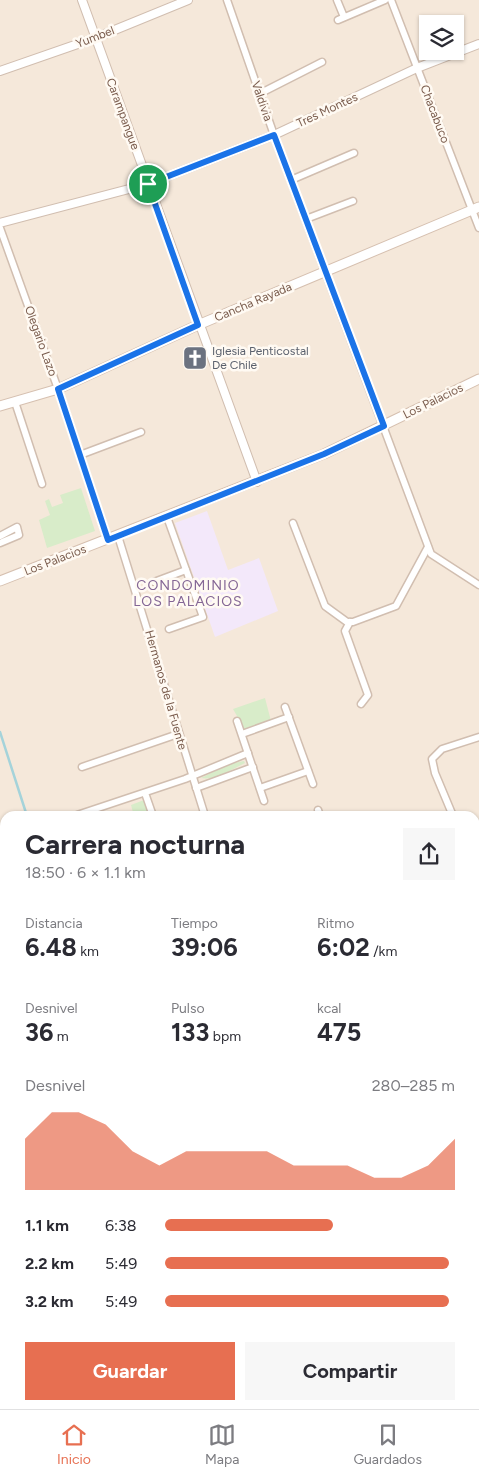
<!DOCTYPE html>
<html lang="es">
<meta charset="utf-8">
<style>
body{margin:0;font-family:Figtree,sans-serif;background:#f7f7f7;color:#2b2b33;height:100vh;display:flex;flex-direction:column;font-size:19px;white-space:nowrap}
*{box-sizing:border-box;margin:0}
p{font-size:16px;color:#7c7c81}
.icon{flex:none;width:28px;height:28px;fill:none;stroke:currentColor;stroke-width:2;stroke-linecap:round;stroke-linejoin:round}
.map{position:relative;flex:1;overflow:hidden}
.panel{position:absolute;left:0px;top:811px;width:480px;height:599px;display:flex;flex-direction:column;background:#fff;border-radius:15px 15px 0 0;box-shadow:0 1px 4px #0004}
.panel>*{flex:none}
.fabs{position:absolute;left:419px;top:15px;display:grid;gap:10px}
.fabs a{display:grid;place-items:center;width:45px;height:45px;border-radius:0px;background:#fff;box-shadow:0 1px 4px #0004;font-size:25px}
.pin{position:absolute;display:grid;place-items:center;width:42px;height:42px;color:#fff;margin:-21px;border:2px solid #fff;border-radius:50%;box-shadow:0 1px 5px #0007}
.round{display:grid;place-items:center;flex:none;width:52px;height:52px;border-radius:0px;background:#f7f7f7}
.head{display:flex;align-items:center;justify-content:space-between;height:85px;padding:0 25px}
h1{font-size:28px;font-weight:700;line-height:38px}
.figures{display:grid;grid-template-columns:repeat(3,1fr);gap:8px;height:85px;padding:5px 25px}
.figures div{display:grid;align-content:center}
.figures b{font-size:25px;font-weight:700}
.figures small{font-size:14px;font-weight:400}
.figures p{font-size:14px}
.chart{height:140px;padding:10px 25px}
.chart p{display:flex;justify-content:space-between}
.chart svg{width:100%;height:90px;margin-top:5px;fill:#e76f51;opacity:.7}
.primary-button{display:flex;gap:10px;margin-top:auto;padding:10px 25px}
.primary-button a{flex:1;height:58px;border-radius:0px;background:#e76f51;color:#fff;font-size:20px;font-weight:700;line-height:58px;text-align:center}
.primary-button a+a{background:#f7f7f7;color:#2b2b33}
ul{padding:0 25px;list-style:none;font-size:16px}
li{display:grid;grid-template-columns:80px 60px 1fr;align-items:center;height:38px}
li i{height:12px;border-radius:6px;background:#e76f51}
.tabs{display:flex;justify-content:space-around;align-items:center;height:70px;border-top:1px solid #e1e1e2;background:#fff;font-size:14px;color:#7c7c81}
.tabs a{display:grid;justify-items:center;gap:2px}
.tabs .active{color:#e76f51}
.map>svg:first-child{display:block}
.residential{fill:#f5e8da;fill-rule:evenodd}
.education{fill:#f3e8fa}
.green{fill:#d8ecc9}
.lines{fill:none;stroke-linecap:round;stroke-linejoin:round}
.stream{stroke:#a5d3da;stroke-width:2.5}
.canal{stroke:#bfe3e8;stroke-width:8}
.minor-casing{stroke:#d1beb0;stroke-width:9}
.tertiary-casing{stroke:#d1beb0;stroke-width:10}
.secondary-casing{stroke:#d6c0b0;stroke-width:11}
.minor{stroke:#fff;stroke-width:6}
.tertiary{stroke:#fff;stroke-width:8}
.secondary{stroke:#fff;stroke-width:9}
.route-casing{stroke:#fff;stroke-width:10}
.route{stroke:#1a73e8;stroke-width:6}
.labels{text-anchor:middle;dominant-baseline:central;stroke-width:5;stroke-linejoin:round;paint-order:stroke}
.street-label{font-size:12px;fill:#7a5c4d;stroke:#fffaf3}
.worship-label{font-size:12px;fill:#5b616d;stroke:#fffaf3;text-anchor:start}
.neighbourhood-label{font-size:14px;letter-spacing:1px;fill:#846695;stroke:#fffaf3}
</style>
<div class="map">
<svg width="479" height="1409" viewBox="0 0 479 1409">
<rect width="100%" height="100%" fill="#fdf6ec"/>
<g class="residential">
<path d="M0,0H479V1387L475,1384V816H5V1202L0,1203ZM428,24H455V51H428Z"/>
<path d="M0,1286L5,1302V1351L0,1352Z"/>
</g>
<path class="education" d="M207,511L228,570L259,558L278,611L215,637L175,523Z"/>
<g class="green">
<path d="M81,488L95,531L47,548L39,520L50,515L45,501L49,499L52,507L63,503L60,495Z"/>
<path d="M265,698L271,721L245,730L233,709Z"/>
<path d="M244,761L245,763C232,769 215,781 201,778L229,764Z"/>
<path d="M144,800L149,816H134L131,805Z"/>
<path d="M5,938V1197L0,1198V939Z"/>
</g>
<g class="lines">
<path class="stream" d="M0,732L27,816"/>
<path class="canal" d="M475,1375L479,1378"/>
<defs>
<g id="minor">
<path d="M227,0L274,135L431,554L479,585"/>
<path d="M337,0L344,17"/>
<path d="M391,0L479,228"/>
<path d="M338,20L385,0"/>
<path d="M259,94L322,62"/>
<path d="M291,180L354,153"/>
<path d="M306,219L353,201"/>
<path d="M0,228L58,389L108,540"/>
<path d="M15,402L42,484"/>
<path d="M80,455L141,432"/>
<path d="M167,517L203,617L169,629"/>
<path d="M293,523L325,606L347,622H353L396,606L428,547"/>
<path d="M0,536L17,527L19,535L0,543"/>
<path d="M118,536L205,816"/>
<path d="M154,582L186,570"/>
<path d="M350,622L345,631L368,695L361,704"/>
<path d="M285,707L313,784"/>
<path d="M237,721L264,801"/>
<path d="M242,734L289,717"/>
<path d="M82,767L178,734"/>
<path d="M196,788L253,767"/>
<path d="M260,788L308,771"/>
<path d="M145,793L153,816"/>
<path d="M318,810L320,816"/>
<path d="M77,815L185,779L248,753"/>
<path d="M453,816L435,773L432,759L442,749L479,737"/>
<path d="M475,928L479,941"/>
<path d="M475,971L479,970"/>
<path d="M475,1052L479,1050"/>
<path d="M475,1137L479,1147"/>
</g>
<g id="tertiary">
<path d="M82,0L257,482"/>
<path d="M0,71L95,38L188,0"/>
<path d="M0,223L148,184L274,135L417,68L479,44"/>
</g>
<g id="secondary">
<path d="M0,406L58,389L198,325L479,207"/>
<path d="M0,581L324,454L479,379"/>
</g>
</defs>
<use href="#minor" class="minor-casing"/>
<use href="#tertiary" class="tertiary-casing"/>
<use href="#secondary" class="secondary-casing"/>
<use href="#minor" class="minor"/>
<use href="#tertiary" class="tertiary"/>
<use href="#secondary" class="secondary"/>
</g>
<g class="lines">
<defs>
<path id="route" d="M274,135L384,426L324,454L108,540L58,389L198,325L148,184Z"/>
</defs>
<use href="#route" class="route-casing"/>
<use href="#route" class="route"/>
</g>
<defs>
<symbol id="church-square" viewBox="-11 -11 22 22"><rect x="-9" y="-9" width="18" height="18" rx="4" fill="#6b7280" stroke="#fffaf3"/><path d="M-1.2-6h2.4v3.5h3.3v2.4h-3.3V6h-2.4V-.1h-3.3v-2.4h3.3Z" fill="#fff"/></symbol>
</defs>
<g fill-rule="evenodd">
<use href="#church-square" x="181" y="344" width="28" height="28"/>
</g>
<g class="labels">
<g class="street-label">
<text transform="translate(95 37) rotate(-21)">Yumbel</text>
<text transform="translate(262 101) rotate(71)">Valdivia</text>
<text transform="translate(327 110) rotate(-25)">Tres Montes</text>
<text transform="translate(123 114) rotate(70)">Carampangue</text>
<text transform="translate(435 114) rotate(69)">Chacabuco</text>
<text transform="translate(253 302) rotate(-23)">Cancha Rayada</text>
<text transform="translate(41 341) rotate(70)">Olegario Lazo</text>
<text transform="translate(433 401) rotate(-26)">Los Palacios</text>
<text transform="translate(55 560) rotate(-21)">Los Palacios</text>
<text transform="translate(166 690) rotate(74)">Hermanos de la Fuente</text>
</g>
<g class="worship-label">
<text x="212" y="351">Iglesia Penticostal<tspan x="212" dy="14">De Chile</tspan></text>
</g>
<g class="neighbourhood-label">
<text x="188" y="585">CONDOMINIO<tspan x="188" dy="16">LOS PALACIOS</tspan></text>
</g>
</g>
</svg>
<div class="fabs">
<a><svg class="icon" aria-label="layers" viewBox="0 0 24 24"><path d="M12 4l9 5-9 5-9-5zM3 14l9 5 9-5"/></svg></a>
</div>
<div class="pin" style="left:148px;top:184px;background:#1e9e55"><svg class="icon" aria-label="arrive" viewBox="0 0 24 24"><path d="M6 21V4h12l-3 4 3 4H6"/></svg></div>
<section class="panel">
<div class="head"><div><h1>Carrera nocturna</h1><p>18:50 · 6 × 1.1 km</p></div><a class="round"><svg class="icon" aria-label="share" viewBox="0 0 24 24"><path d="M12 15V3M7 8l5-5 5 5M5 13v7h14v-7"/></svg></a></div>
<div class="figures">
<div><p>Distancia</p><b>6.48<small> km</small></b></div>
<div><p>Tiempo</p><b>39:06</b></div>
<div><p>Ritmo</p><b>6:02<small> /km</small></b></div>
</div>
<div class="figures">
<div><p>Desnivel</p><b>36<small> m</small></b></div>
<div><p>Pulso</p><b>133<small> bpm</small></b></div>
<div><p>kcal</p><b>475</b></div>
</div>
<div class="chart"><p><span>Desnivel</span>280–285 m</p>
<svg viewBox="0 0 160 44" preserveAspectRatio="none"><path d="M0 44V19L10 6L20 6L30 12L40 25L50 32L60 25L70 25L80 25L90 25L100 32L110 32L120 32L130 38L140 38L150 32L160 19V44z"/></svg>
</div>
<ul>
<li><b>1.1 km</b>6:38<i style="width:58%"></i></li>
<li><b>2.2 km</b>5:49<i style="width:98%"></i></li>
<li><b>3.2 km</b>5:49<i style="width:98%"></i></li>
</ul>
<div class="primary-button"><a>Guardar</a><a>Compartir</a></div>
</section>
</div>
<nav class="tabs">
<a class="active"><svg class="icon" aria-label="home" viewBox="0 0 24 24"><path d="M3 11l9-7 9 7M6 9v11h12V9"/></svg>Inicio</a>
<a><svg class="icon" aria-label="map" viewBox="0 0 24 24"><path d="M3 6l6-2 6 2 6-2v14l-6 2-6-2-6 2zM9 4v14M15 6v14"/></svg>Mapa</a>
<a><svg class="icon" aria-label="saved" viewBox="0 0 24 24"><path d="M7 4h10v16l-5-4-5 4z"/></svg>Guardados</a>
</nav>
